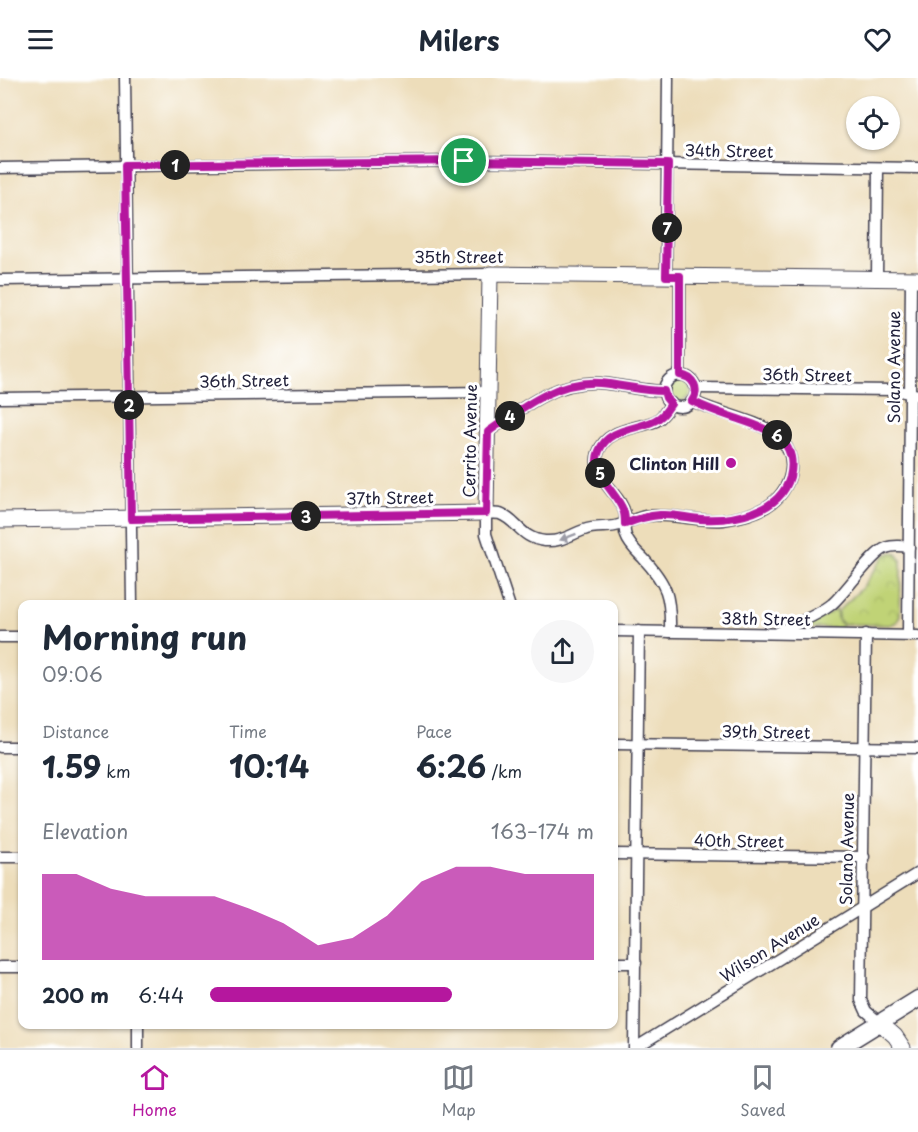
<!DOCTYPE html>
<meta charset="utf-8">
<style>
body{margin:0;font-family:"Playpen Sans",sans-serif;background:#f6f6f7;color:#1f2937;height:100vh;display:flex;flex-direction:column;font-size:22px;white-space:nowrap}
*{box-sizing:border-box;margin:0}
p{font-size:20px;color:#747a83}
.icon{flex:none;width:33px;height:33px;fill:none;stroke:currentColor;stroke-width:2;stroke-linecap:round;stroke-linejoin:round}
.map{position:relative;flex:1;overflow:hidden}
.details{position:absolute;left:18px;top:522px;width:600px;height:429px;display:flex;flex-direction:column;background:#fff;border-radius:12px;box-shadow:0 2px 4px #0004}
.details>*{flex:none}
.controls{position:absolute;left:846px;top:18px;display:grid;gap:12px}
.controls a{display:grid;place-items:center;width:54px;height:54px;border-radius:50%;background:#fff;box-shadow:0 2px 4px #0004;font-size:30px}
.pin{position:absolute;display:grid;place-items:center;width:51px;height:51px;color:#fff;margin:-26px;border:3px solid #fff;border-radius:50%;box-shadow:0 2px 6px #0007}
.km{position:absolute;width:30px;height:30px;margin:-15px;border-radius:50%;background:#222;color:#fff;font-size:16px;line-height:30px;text-align:center}
.round{display:grid;place-items:center;flex:none;width:63px;height:63px;border-radius:32px;background:#f6f6f7}
.summary{display:flex;align-items:center;justify-content:space-between;height:102px;padding:0 24px}
h1{font-size:33px;font-weight:700;line-height:45px}
.metrics{display:grid;grid-template-columns:repeat(3,1fr);gap:9px;height:102px;padding:6px 24px}
.metrics div{display:grid;align-content:center}
.metrics b{font-size:30px;font-weight:700}
.metrics small{font-size:16px;font-weight:400}
.metrics p{font-size:16px}
.chart{height:168px;padding:12px 24px}
.chart p{display:flex;justify-content:space-between}
.chart svg{width:100%;height:108px;margin-top:6px;fill:#b5179e;opacity:.7}
ul{padding:0 24px;list-style:none;font-size:20px}
li{display:grid;grid-template-columns:96px 72px 1fr;align-items:center;height:45px}
li i{height:15px;border-radius:8px;background:#b5179e}
header{display:flex;justify-content:space-between;align-items:center;height:78px;padding:0 24px;background:#fff;font-size:27px;font-weight:700}
.dock{display:flex;justify-content:space-around;align-items:center;height:84px;border-top:2px solid #e0e1e3;background:#fff;font-size:16px;color:#747a83}
.dock a{display:grid;justify-items:center;gap:3px}
.dock .on{color:#b5179e}
.map>svg:first-child{display:block}
.park{fill:url(#park-crowns);stroke:#717a58;stroke-width:1.5}
.garden{fill:#c0d376;stroke:#717a58;stroke-width:1.5}
.lines{fill:none;stroke-linecap:round;stroke-linejoin:round}
.street-casing{stroke:#403e4e;stroke-width:13}
.secondary-casing{stroke:#403e4e;stroke-width:17}
.primary-casing{stroke:#403e4e;stroke-width:19}
.street{stroke:#fff;stroke-width:10}
.secondary{stroke:#fff;stroke-width:15}
.primary{stroke:#fff;stroke-width:16}
.oneway{fill:#9c9ca7}
.route-casing{stroke:#fff;stroke-width:12}
.route{stroke:#b5179e;stroke-width:8}
.poi-dot{fill:#b5179e;stroke:#fff;stroke-width:2}
.labels{text-anchor:middle;dominant-baseline:central;stroke-width:6;stroke-linejoin:round;paint-order:stroke}
.street-label{font-size:16px;fill:#22223b;stroke:#fff}
.poi-label{font-size:16px;font-weight:bold;fill:#22223b;stroke:#fff;text-anchor:end}
</style>
<header><svg class="icon" aria-label="menu" viewBox="0 0 24 24"><path d="M4 6h16M4 12h16M4 18h16"/></svg>Milers<svg class="icon" aria-label="heart" viewBox="0 0 24 24"><path d="M12 20l-8-8c-3-5 5-10 8-4 3-6 11-1 8 4z"/></svg></header>
<div class="map">
<svg width="918" height="970" viewBox="0 0 918 970">
<defs>
<pattern id="park-crowns" width="20" height="18" patternUnits="userSpaceOnUse" patternTransform="scale(1.5)"><rect width="20" height="18" fill="#c0d376"/><path d="M2 6a3 3 0 1 1 6 0M12 15a3 3 0 1 1 6 0" fill="none" stroke="#a5b567"/></pattern>
</defs>
<rect width="100%" height="100%" fill="#fff"/>
<filter id="ink" filterUnits="userSpaceOnUse"><feTurbulence type="fractalNoise" baseFrequency=".0167" numOctaves="2"/><feDisplacementMap in="SourceGraphic" scale="12" xChannelSelector="R" yChannelSelector="G"/><feConvolveMatrix kernelMatrix="1 2 1 2 8 2 1 2 1" color-interpolation-filters="sRGB"/></filter>
<filter id="wash" filterUnits="userSpaceOnUse"><feTurbulence type="fractalNoise" baseFrequency=".008" numOctaves="4" result="noise"/><feDisplacementMap in="SourceGraphic" scale="24" xChannelSelector="R" yChannelSelector="G"/><feGaussianBlur stdDeviation="1.35" result="paint"/><feColorMatrix in="noise" values="0 0 0 0 0 0 0 0 0 0 0 0 0 0 0 0 0 1.4 0 .05"/><feComposite in="paint" operator="in"/></filter>
<g filter="url(#wash)">
<rect width="100%" height="100%" fill="#edddba"/>
<path class="park" d="M893,474L898,477L901,482L900,537L897,544L890,547L844,546C838,543 836,538 839,532L862,510L885,477Z"/>
<g class="garden">
<circle cx="680" cy="313" r="10"/>
<path d="M836,531L837,540L842,547L840,550H805Z"/>
</g>
</g>
<g filter="url(#ink)">
<g class="lines">
<defs>
<g id="street">
<path d="M125,0L132,526"/>
<path d="M0,90L464,83L918,90"/>
<path d="M666,198L668,0"/>
<path d="M877,201L878,90"/>
<path d="M0,202L490,196"/>
<path d="M680,297V198"/>
<circle cx="680" cy="313" r="16"/>
<path d="M696,310L895,312L918,317"/>
<path d="M0,320L488,314"/>
<path d="M488,354C522,330 556,302 600,305C622,307 642,313 664,313"/>
<path d="M509,526L486,456V435C490,436 496,435 500,436C517,442 521,461 545,463C561,464 570,457 584,452C594,448 605,450 615,448C626,446 635,440 646,438C672,435 697,444 723,442C737,440 754,436 766,429C792,414 802,377 776,357C760,343 715,334 692,323"/>
<path d="M614,553L918,558"/>
<path d="M670,554C671,518 667,506 643,480C637,474 629,467 626,458C623,451 626,443 625,436C621,415 590,401 598,375C606,350 637,351 656,343C663,339 667,332 671,325"/>
<path d="M778,554C796,545 816,539 832,526C846,514 873,474 886,470C893,467 902,468 909,469"/>
<path d="M866,556L861,922L866,933L880,945"/>
<path d="M908,557L911,201"/>
<path d="M0,559H22"/>
<path d="M614,666L918,670"/>
<path d="M0,669H22"/>
<path d="M614,776L864,779"/>
<path d="M0,779H22"/>
<path d="M614,885H636"/>
<path d="M0,889H22"/>
<path d="M138,946V970"/>
<path d="M634,970L639,553"/>
<path d="M635,970L918,795"/>
</g>
<g id="secondary">
<path d="M0,442L486,435L490,196L918,201"/>
<path d="M880,945L895,958L903,970"/>
</g>
<path id="primary" d="M839,970L918,921"/>
</defs>
<use href="#street" class="street-casing"/>
<use href="#secondary" class="secondary-casing"/>
<use href="#primary" class="primary-casing"/>
<use href="#street" class="street"/>
<use href="#secondary" class="secondary"/>
<use href="#primary" class="primary"/>
</g>
<defs><path id="oneway-solid" d="M-6-.8H1V-3.2L6.5 0L1 3.2V.8H-6Z" transform="scale(1.5)"/></defs>
<use class="oneway" href="#oneway-solid" transform="translate(568 459) rotate(159)"/>
</g>
<g class="lines" filter="url(#ink)">
<defs>
<path id="route" d="M464,83L668,86L666,198H680V297C694,299 700,311 692,323C706,330 720,335 735,340C764,350 800,359 790,399C780,435 733,443 701,441C688,440 674,436 660,437C647,438 637,441 625,446C625,441 625,436 623,432C616,413 589,396 599,373C610,347 642,353 659,340C665,336 667,331 671,326L666,320L664,313C642,313 622,307 600,305C556,302 522,330 488,354L486,435L131,441L125,87Z"/>
</defs>
<use href="#route" class="route-casing"/>
<use href="#route" class="route"/>
</g>
<circle class="poi-dot" cx="731" cy="385" r="6"/>
<g class="labels">
<g class="street-label">
<text transform="translate(729 72) rotate(1)">34th Street</text>
<text x="459" y="178">35th Street</text>
<text transform="translate(893 289) rotate(-90)">Solano Avenue</text>
<text transform="translate(807 296) rotate(1)">36th Street</text>
<text transform="translate(244 302) rotate(-1)">36th Street</text>
<text transform="translate(469 363) rotate(-89)">Cerrito Avenue</text>
<text transform="translate(390 419) rotate(-1)">37th Street</text>
<text transform="translate(766 540) rotate(1)">38th Street</text>
<text transform="translate(766 653) rotate(1)">39th Street</text>
<text transform="translate(739 762) rotate(1)">40th Street</text>
<text transform="translate(846 771) rotate(-89)">Solano Avenue</text>
<text transform="translate(769 869) rotate(-32)">Wilson Avenue</text>
</g>
<g class="poi-label">
<text x="719" y="385">Clinton Hill</text>
</g>
</g>
</svg>
<div class="controls">
<a><svg class="icon" aria-label="locate" viewBox="0 0 24 24"><circle cx="12" cy="12" r="6"/><path d="M12 2v4M12 18v4M2 12h4M18 12h4"/></svg></a>
</div>
<div class="pin" style="left:464px;top:83px;background:#1e9e55"><svg class="icon" aria-label="arrive" viewBox="0 0 24 24"><path d="M6 21V4h12l-3 4 3 4H6"/></svg></div>
<b class="km" style="left:175px;top:87px">1</b>
<b class="km" style="left:129px;top:327px">2</b>
<b class="km" style="left:306px;top:438px">3</b>
<b class="km" style="left:510px;top:338px">4</b>
<b class="km" style="left:600px;top:395px">5</b>
<b class="km" style="left:777px;top:357px">6</b>
<b class="km" style="left:667px;top:150px">7</b>
<section class="details">
<div class="summary"><div><h1>Morning run</h1><p>09:06</p></div><a class="round"><svg class="icon" aria-label="share" viewBox="0 0 24 24"><path d="M12 15V3M7 8l5-5 5 5M5 13v7h14v-7"/></svg></a></div>
<div class="metrics">
<div><p>Distance</p><b>1.59<small> km</small></b></div>
<div><p>Time</p><b>10:14</b></div>
<div><p>Pace</p><b>6:26<small> /km</small></b></div>
</div>
<div class="chart"><p><span>Elevation</span>163–174 m</p>
<svg viewBox="0 0 160 44" preserveAspectRatio="none"><path d="M0 44V9L10 9L20 15L30 18L40 18L50 18L60 23L70 29L80 38L90 35L100 26L110 12L120 6L130 6L140 9L150 9L160 9V44z"/></svg>
</div>
<ul>
<li><b>200 m</b>6:44<i style="width:63%"></i></li>
</ul>
</section>
</div>
<nav class="dock">
<a class="on"><svg class="icon" aria-label="home" viewBox="0 0 24 24"><path d="M3 11l9-7 9 7M6 9v11h12V9"/></svg>Home</a>
<a><svg class="icon" aria-label="map" viewBox="0 0 24 24"><path d="M3 6l6-2 6 2 6-2v14l-6 2-6-2-6 2zM9 4v14M15 6v14"/></svg>Map</a>
<a><svg class="icon" aria-label="saved" viewBox="0 0 24 24"><path d="M7 4h10v16l-5-4-5 4z"/></svg>Saved</a>
</nav>
